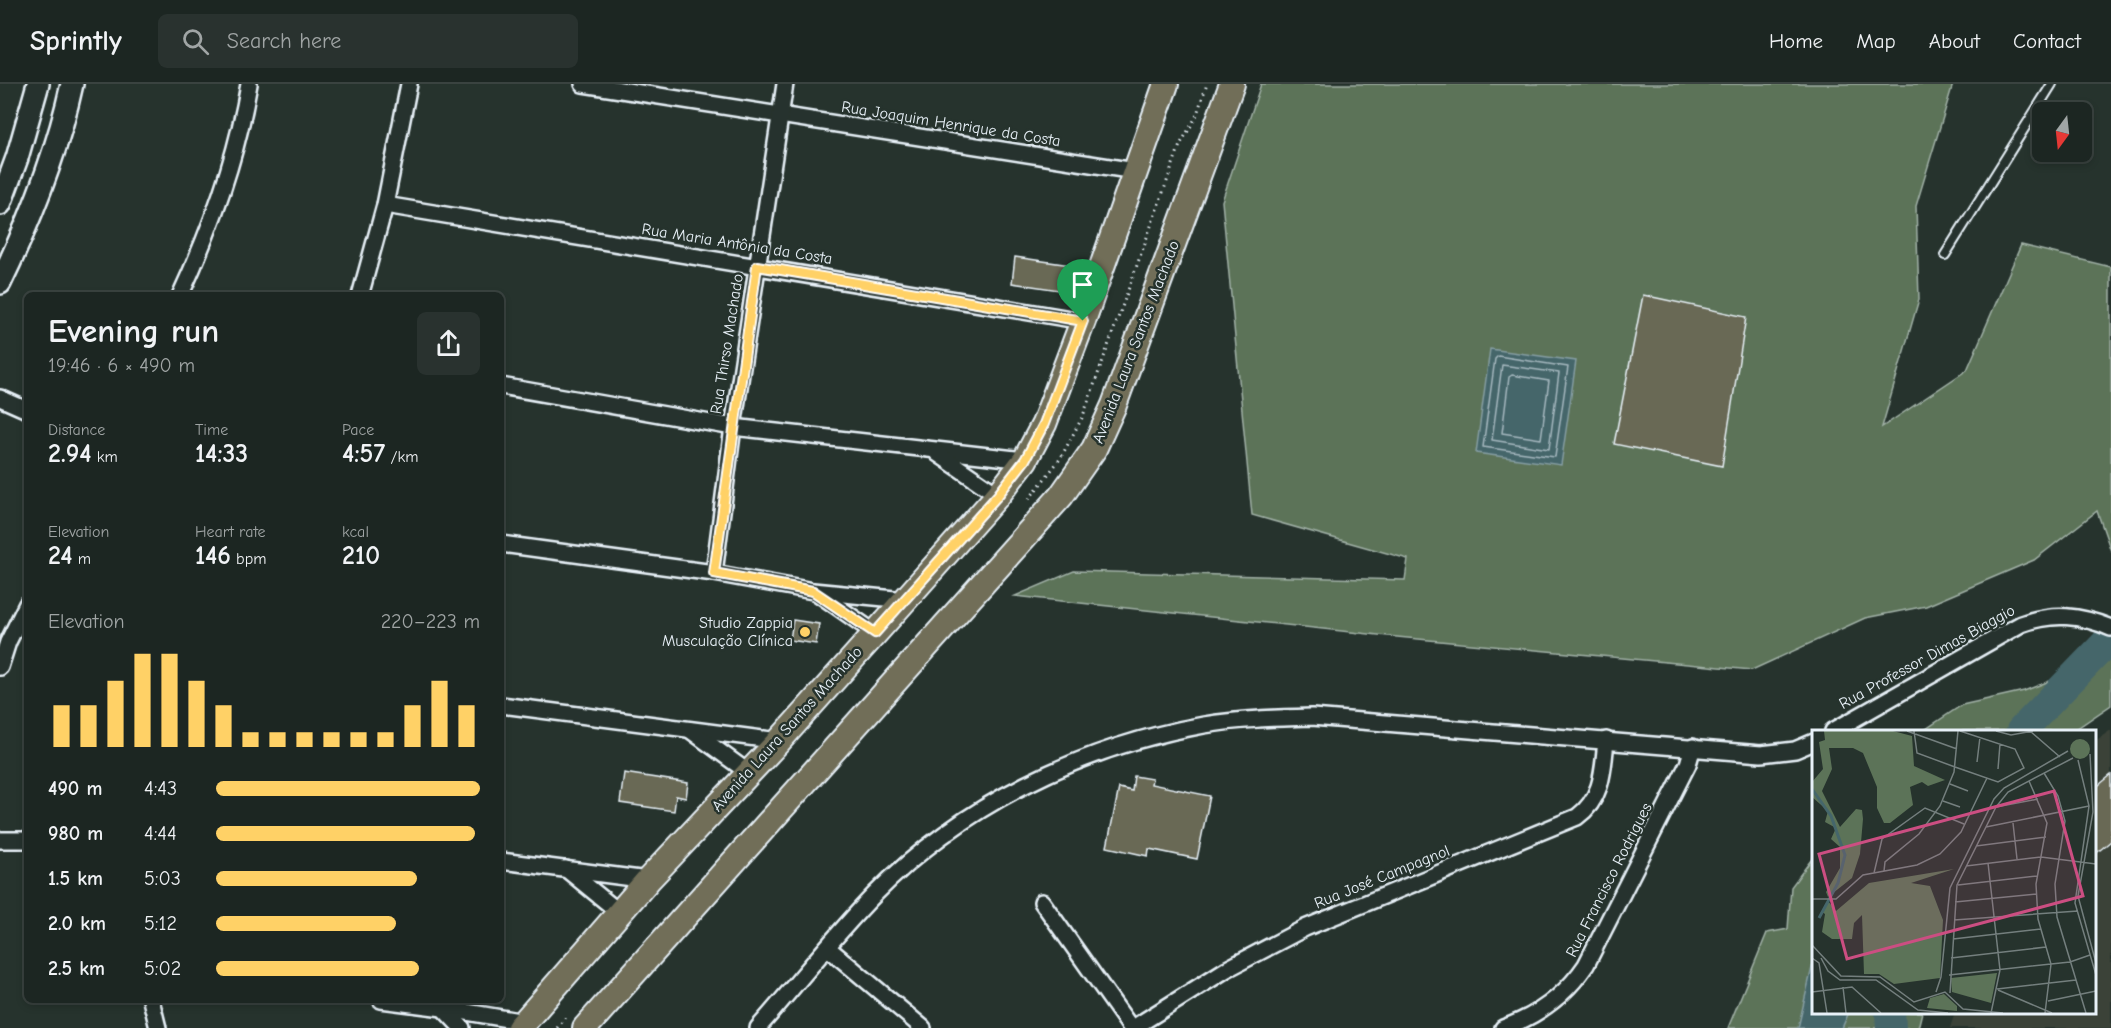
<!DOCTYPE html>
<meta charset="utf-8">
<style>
body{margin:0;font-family:"Comic Neue",sans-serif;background:#29322f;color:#f1f3f6;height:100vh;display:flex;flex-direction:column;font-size:22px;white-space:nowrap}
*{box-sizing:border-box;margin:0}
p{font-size:20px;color:#a0a5a5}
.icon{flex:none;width:33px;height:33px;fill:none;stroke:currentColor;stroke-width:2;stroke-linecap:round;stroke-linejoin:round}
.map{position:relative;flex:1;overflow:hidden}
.details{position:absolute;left:24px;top:208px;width:480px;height:711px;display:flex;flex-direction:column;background:#1c2622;border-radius:9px;box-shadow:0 3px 9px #0003,0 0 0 2px #3a4340}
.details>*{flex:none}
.needle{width:39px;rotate:195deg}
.tools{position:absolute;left:2032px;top:18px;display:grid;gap:12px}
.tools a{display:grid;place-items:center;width:60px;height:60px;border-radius:9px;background:#1c2622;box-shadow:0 3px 9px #0003,0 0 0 2px #3a4340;font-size:30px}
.pin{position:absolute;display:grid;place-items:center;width:51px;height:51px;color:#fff;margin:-62px -26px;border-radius:50% 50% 50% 0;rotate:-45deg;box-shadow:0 0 6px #0007}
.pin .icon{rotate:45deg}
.round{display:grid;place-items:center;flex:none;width:63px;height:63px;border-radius:9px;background:#29322f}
.headline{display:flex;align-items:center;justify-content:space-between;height:102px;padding:0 24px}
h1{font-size:33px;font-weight:700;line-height:45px}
.metrics{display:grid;grid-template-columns:repeat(3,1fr);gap:9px;height:102px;padding:6px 24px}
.metrics div{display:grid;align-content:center}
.metrics b{font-size:26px;font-weight:700}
.metrics small{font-size:16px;font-weight:400}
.metrics p{font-size:16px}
.chart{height:168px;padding:12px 24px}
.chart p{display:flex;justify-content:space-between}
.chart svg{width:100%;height:108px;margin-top:6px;stroke:#ffd166;stroke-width:6}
ul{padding:0 24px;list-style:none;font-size:20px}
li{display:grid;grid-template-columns:96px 72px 1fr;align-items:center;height:45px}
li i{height:15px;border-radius:8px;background:#ffd166}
header{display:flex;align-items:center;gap:36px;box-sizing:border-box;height:84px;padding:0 30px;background:#1c2622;border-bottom:2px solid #3a4340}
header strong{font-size:28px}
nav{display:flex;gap:33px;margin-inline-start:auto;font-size:21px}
.search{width:420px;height:54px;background:#29322f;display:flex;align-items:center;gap:15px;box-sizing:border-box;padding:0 21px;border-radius:9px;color:#a0a5a5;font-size:22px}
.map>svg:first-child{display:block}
.built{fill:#3a4339}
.green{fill:#5c7358;stroke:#a2b2a8;stroke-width:1.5}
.water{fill:#45666b;stroke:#869ea3;stroke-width:1.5}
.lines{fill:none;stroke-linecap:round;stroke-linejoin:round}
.shore{stroke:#a7b9c0;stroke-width:1.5}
.river{stroke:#45666b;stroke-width:30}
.building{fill:#696954;stroke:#e8f1f8;stroke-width:1.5}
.lane-casing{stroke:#e8f1f8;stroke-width:12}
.street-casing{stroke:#e8f1f8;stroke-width:20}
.secondary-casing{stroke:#e8f1f8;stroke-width:26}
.primary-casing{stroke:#e8f1f8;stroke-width:28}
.path{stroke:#e8f1f8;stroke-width:3;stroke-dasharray:1.5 4.5;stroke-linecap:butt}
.lane{stroke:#26332d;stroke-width:8}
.street{stroke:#26332d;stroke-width:15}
.secondary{stroke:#26332d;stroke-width:21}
.primary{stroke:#716e59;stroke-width:24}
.route-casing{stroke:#fff;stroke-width:12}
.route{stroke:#ffd166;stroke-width:8}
.poi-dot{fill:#ffd166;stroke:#26332d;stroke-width:2}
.labels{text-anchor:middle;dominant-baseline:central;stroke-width:5;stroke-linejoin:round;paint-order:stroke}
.street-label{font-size:16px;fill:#e8f1f8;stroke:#26332d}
.poi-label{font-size:16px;fill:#e8f1f8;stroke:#26332d;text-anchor:end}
.inset-river{fill:none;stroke:#45666b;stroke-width:3}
.inset-road{fill:none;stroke:#747f7e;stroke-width:1.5}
.view{fill:#cc4e82;fill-opacity:0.15;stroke:#cc4e82;stroke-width:3}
.inset-edge{fill:none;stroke:#e8f1f8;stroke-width:3}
</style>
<header>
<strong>Sprintly</strong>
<div class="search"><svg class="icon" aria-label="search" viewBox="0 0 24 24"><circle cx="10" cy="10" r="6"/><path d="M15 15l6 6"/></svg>Search here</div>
<nav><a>Home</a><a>Map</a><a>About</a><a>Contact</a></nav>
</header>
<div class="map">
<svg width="2111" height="944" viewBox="0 0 2111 944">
<rect width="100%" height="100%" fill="#26332d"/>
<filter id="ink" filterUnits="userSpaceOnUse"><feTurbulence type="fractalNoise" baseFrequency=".0167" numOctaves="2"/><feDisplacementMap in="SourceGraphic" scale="12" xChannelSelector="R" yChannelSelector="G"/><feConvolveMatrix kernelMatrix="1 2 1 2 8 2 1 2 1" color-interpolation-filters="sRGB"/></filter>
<g filter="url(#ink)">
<path class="built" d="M2111,646V944H1950L1955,928H2094L2095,657Z"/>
<g class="green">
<path d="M1261,0H1953L1916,122L1919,215L1882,343L1967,286L2021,161L2111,183V467L2097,427L2034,476L1926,522L1865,534L1752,586L1397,553L1015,512L1074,487L1405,496L1408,475L1252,431L1222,117Z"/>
<path d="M2111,573V621L2073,647H1923L1962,621L2024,607Z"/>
<path d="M1814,772V928H1922L1918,944H1728L1767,849L1788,845L1791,803Z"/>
</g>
<g class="water">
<path d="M1490,265L1576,277L1561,381L1476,369Z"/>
<path d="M1814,875V928H1849L1842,944H1798Z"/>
</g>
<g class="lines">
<g class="shore">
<path d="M1498,272L1568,283L1555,373L1483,363L1495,275Z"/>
<path d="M1502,281L1559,289L1549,365L1492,356Z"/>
<path d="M1512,291L1549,297L1541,355L1502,349L1509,293Z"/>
</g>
<g class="river">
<path d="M2021,647L2111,554"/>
<path d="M1890,928L1891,944"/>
</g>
</g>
<g class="building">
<path d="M1015,173L1070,181L1066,207L1012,199Z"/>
<path d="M1643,211L1746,233L1722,382L1614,360Z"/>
<path d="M793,536L819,540L816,560L790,556Z"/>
<path d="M624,689L688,699L686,714L676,712L674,727L620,719Z"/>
<path d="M2111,691V757L2094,771V705Z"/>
<path d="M1134,692L1152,695L1151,700L1210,712L1197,775L1149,765L1148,772L1107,763L1119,704L1132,707Z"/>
</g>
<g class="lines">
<defs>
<path id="lane" d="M1945,171L2052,0"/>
<g id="street">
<path d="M583,0L1135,87"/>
<path d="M385,121L1083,237"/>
<path d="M180,212C211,145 237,73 249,0"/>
<path d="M360,212L385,121L409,0"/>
<path d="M501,302L733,343L1025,376"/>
<path d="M0,314L27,326"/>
<path d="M937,369L998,411"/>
<path d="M501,460L714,489L813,507L905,516"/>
<path d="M714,489L733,343L785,0"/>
<path d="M816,508L875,549"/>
<path d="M0,583L8,558L27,520"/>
<path d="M501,621L779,657"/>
<path d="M690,646L749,689"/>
<path d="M1833,647L2021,540C2053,528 2080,531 2111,544"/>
<path d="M0,756H27"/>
<path d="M501,777L648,796"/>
<path d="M566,785L620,829"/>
<path d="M1042,818L1131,944"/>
<path d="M828,864L923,944"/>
<path d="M151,916L158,944"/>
<path d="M381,916L443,924L525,938"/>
<path d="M443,924L462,944"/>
<path d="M758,944C797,900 833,853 874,811C962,721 1081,663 1204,641C1239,635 1276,634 1312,633L1761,670L1795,666L1814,658"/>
<path d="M1133,944L1227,885L1305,844L1577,733C1603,714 1603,686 1606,656"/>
<path d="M1503,944C1538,932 1565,912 1586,881L1688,680L1693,663"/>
</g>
<g id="secondary">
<path d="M0,120L17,74L38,0"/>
<path d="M0,199C31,135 57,69 72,0"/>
</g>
<g id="primary">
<path d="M519,944L648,796L779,657L905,516L998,411L1025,376L1044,340L1083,237L1166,0"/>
<path d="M585,944L1061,412L1094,365L1114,321L1232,0"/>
</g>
</defs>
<use href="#lane" class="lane-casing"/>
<use href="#street" class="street-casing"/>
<use href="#secondary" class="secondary-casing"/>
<use href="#primary" class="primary-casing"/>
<g class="path">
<path d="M1029,415L1060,375L1083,332L1180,61L1196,33L1207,0"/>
<path d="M557,944L567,932"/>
</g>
<use href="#lane" class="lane"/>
<use href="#street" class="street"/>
<use href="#secondary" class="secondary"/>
<use href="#primary" class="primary"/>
</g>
</g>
<g class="lines" filter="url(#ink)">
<defs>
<path id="route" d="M757,182L1083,237L1044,340L1025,376L998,411L875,549L813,507L714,489Z"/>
</defs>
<use href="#route" class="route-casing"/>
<use href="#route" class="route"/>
</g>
<circle class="poi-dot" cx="805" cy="548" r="6"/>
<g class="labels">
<g class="street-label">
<text transform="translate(951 40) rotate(9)">Rua Joaquim Henrique da Costa</text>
<text transform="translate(737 160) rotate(9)">Rua Maria Antônia da Costa</text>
<text transform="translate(1136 258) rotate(-69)">Avenida Laura Santos Machado</text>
<text transform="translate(727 260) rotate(-81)">Rua Thirso Machado</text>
<text transform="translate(1927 573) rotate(-29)">Rua Professor Dimas Biaggio</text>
<text transform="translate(787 645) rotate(-48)">Avenida Laura Santos Machado</text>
<text transform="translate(1382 793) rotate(-22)">Rua José Campagnol</text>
<text transform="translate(1609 796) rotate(-63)">Rua Francisco Rodrigues</text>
</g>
<g class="poi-label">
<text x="793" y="539">Studio Zappia<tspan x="793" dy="18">Musculação Clínica</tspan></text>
</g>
</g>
<g transform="translate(1812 646)">
<rect width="284" height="284" fill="#26332d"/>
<path d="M12,1H81L100,6L102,36L133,50L116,56L110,52L98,57L101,75L78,93H72L65,78V57L51,23L41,18H17L20,39L10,61L28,97L44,79L50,80L51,89L48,124L40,148L16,167L14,162L28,138V117L19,109L24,98L13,92L16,81L0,67V52L11,39L7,12L13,10ZM258 19a10 10 0 1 1 20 0a10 10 0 1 1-20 0ZM142,139L99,153L118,156L131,190L128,248L82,254L67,244H52L50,185L42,193L40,209H20L10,202L13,184L10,182L16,171L24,181L57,153ZM185,243L179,273L140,262L139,248ZM132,264L145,276V281L115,278L118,268Z" fill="#5c7358"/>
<path class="inset-river" d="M0,59L19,86L33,125L26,153L7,188"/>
<path class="inset-road" d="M95,1L145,19M102,1L105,23L143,37L186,52L212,38L203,19L148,1M184,1L199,5L221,1M218,1L248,27M278,24L281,82L266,166L284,233M266,30L277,76L263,173L284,245M165,32L168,7M186,39L188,14M232,43L246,66L253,91L243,154L245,187L274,283M217,51L235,93L224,154L226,189L239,234L233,283M138,54L156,61M131,71L148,77M184,77L226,69M201,93L205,129M174,97L277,76M164,116L234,107M176,133L188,240L179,283M154,136L229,127L284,134M72,141L73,132L107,104L128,76L142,42L146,1M62,143L70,109L113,78L152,94M146,155L225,146M0,169H24L51,145L105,135L128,124L149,102L175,48M143,172L224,164M142,190L266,181M141,209L229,199M0,215L29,246L68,247L102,272L133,262L151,279L191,283M0,228L7,233L15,283M9,228L16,241L28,250H64L106,280L136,283M139,228L234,217M137,245L258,232L278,225M31,257L34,283M185,259L264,250M186,260L240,283M0,262L40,257L69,283M124,262L129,247L138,158L182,69L192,58L256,21M138,263L145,155L184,77L196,62L261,28M236,271L284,261"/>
<path class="view" d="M242,61L271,166L35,229L7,124Z"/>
<rect width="284" height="284" class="inset-edge"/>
</g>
</svg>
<div class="tools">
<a><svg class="needle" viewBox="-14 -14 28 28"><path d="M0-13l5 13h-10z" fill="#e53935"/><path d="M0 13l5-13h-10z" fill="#a0a5a5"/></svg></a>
</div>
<div class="pin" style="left:1083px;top:237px;background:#1e9e55"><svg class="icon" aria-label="arrive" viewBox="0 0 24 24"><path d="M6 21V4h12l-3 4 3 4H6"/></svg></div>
<section class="details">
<div class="headline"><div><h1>Evening run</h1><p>19:46 · 6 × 490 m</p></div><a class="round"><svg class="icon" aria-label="share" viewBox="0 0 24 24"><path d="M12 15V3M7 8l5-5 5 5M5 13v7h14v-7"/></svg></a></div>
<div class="metrics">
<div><p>Distance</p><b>2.94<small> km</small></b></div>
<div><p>Time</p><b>14:33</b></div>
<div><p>Pace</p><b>4:57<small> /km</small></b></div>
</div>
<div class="metrics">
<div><p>Elevation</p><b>24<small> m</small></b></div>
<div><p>Heart rate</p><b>146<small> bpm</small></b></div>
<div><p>kcal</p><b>210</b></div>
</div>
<div class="chart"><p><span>Elevation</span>220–223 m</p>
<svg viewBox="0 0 160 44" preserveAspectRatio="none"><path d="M5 44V27M15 44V27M25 44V17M35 44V6M45 44V6M55 44V17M65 44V27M75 44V38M85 44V38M95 44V38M105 44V38M115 44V38M125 44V38M135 44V27M145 44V17M155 44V27"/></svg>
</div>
<ul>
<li><b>490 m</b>4:43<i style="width:100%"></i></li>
<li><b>980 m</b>4:44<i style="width:98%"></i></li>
<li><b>1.5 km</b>5:03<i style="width:76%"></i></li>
<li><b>2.0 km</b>5:12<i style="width:68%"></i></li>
<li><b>2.5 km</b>5:02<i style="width:77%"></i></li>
</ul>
</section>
</div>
